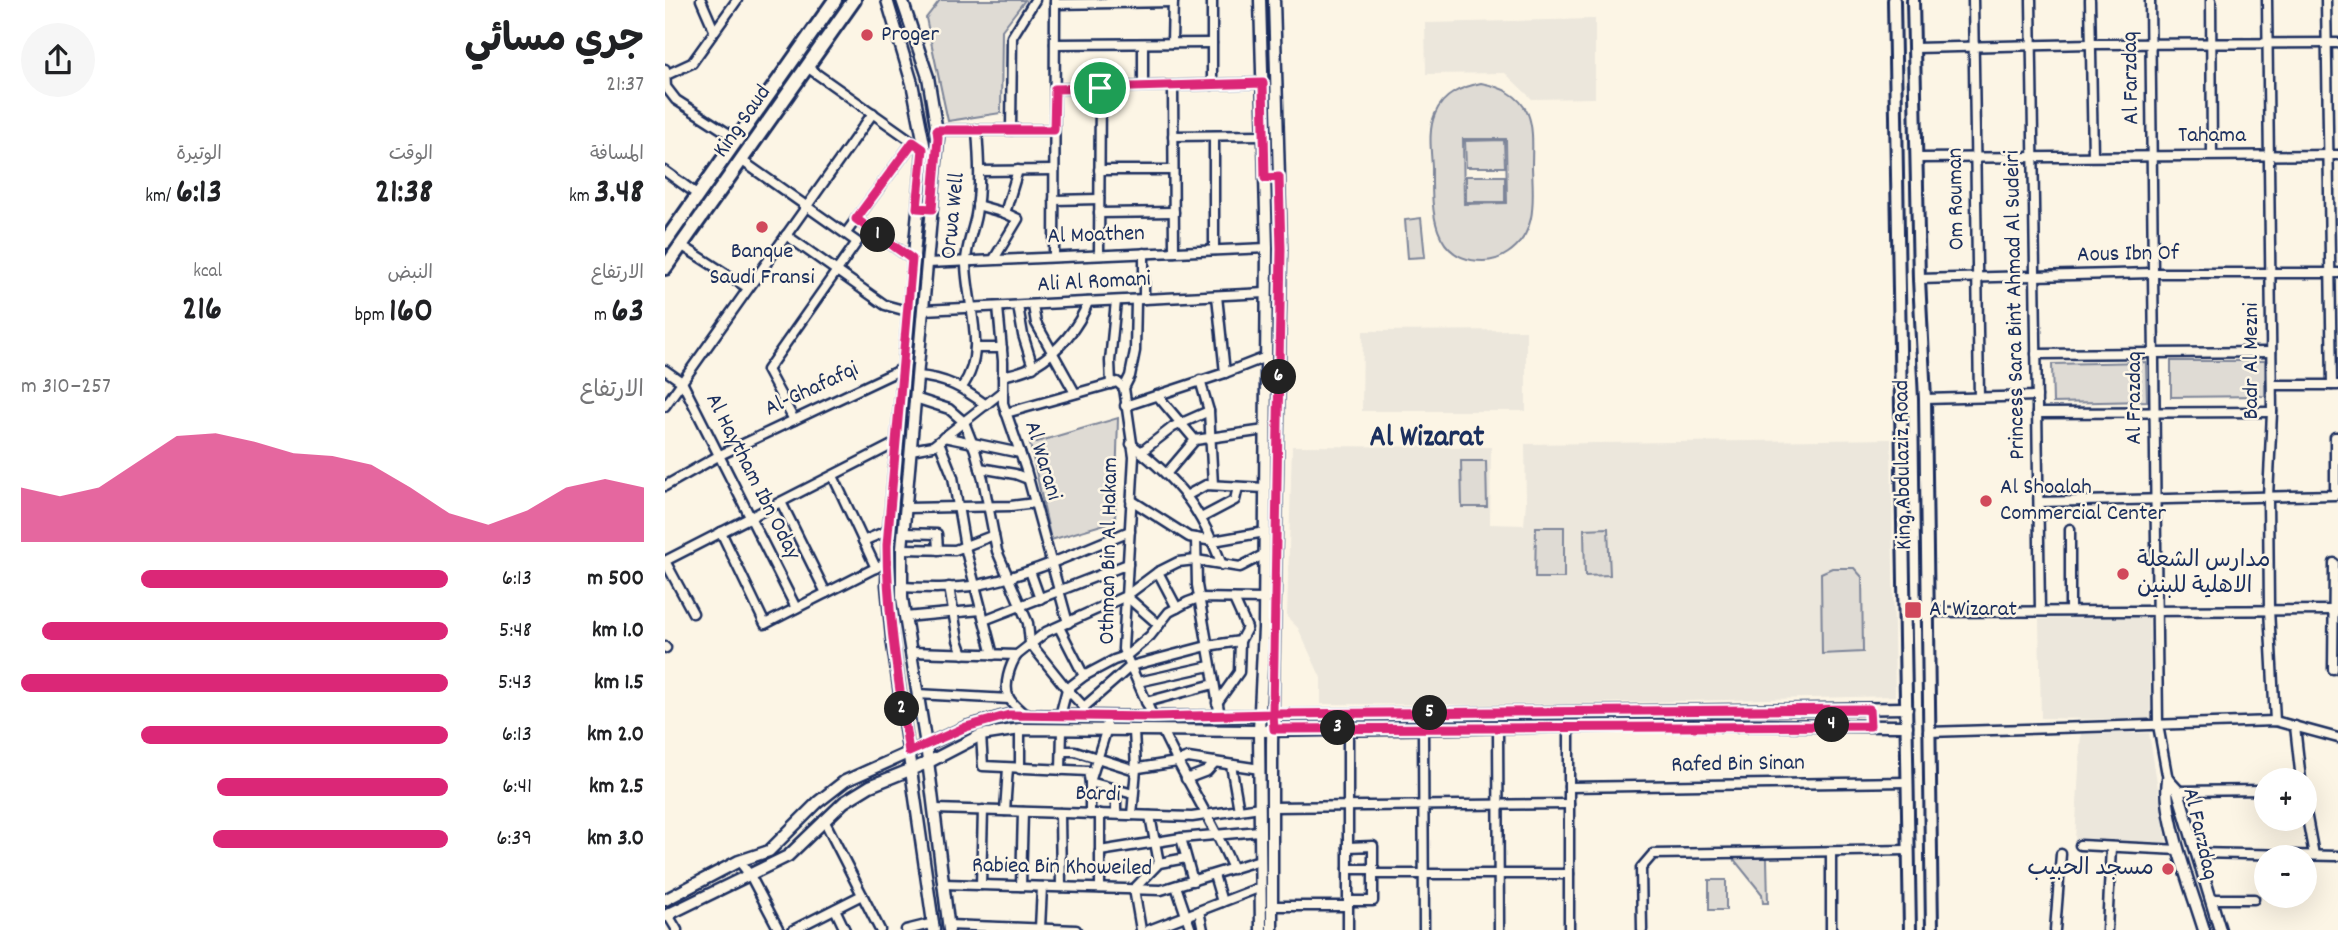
<!DOCTYPE html>
<html lang="ar">
<meta charset="utf-8">
<style>
body{margin:0;font-family:Dekko,"Playpen Sans Arabic",sans-serif;background:#f6f6f6;color:#202124;direction:rtl;height:100vh;display:flex;flex-direction:column;font-size:26px;white-space:nowrap}
*{box-sizing:border-box;margin:0}
p{font-size:23px;color:#757577}
.icon{flex:none;width:38px;height:38px;fill:none;stroke:currentColor;stroke-width:2;stroke-linecap:round;stroke-linejoin:round}
.map{position:relative;flex:1;overflow:hidden;direction:ltr}
.side{display:flex;flex-direction:column;background:#fff;width:665px}
.side>*{flex:none}
.buttons{position:absolute;left:1589px;top:768px;display:grid;gap:14px}
.buttons a{display:grid;place-items:center;width:63px;height:63px;border-radius:50%;background:#fff;box-shadow:0 7px 28px #0002;font-size:35px}
.pin{position:absolute;display:grid;place-items:center;width:60px;height:60px;color:#fff;margin:-30px;border:4px solid #fff;border-radius:50%;box-shadow:0 2px 7px #0007}
.km{position:absolute;width:35px;height:35px;margin:-18px;border-radius:50%;background:#222;color:#fff;font-size:19px;line-height:35px;text-align:center}
.round{display:grid;place-items:center;flex:none;width:74px;height:74px;border-radius:37px;background:#f6f6f6}
.headline{display:flex;align-items:center;justify-content:space-between;height:119px;padding:0 21px}
h1{font-size:38px;font-weight:700;line-height:52px}
.figures{display:grid;grid-template-columns:repeat(3,1fr);gap:10px;height:119px;padding:7px 21px}
.figures div{display:grid;align-content:center}
.figures b{font-size:35px;font-weight:700}
.figures small{font-size:19px;font-weight:400}
.figures p{font-size:19px}
.chart{height:196px;padding:14px 21px}
.chart p{display:flex;justify-content:space-between}
.chart svg{width:100%;height:126px;margin-top:7px;fill:#db2777;opacity:.7}
ul{padding:0 21px;list-style:none;font-size:23px}
li{display:grid;grid-template-columns:112px 84px 1fr;align-items:center;height:52px}
li i{height:18px;border-radius:9px;background:#db2777}
main{display:flex;flex:1;min-height:0}
.map>svg:first-child{display:block}
.built{fill:#ece7dc}
.green{fill:#dfdbd4;stroke:#7d8599;stroke-width:2;fill-rule:evenodd}
.lines{fill:none;stroke-linecap:round;stroke-linejoin:round}
.minor-casing{stroke:#1b2f5e;stroke-width:13}
.tertiary-casing{stroke:#1b2f5e;stroke-width:15}
.secondary-casing{stroke:#1b2f5e;stroke-width:16}
.primary-casing{stroke:#1b2f5e;stroke-width:18}
.minor{stroke:#fcf5e5;stroke-width:8}
.tertiary{stroke:#fcf5e5;stroke-width:10}
.secondary{stroke:#fcf5e5;stroke-width:10}
.primary{stroke:#fcf5e5;stroke-width:12}
.route-casing{stroke:#fff;stroke-width:14}
.route{stroke:#db2777;stroke-width:9}
.poi-dot{fill:#d1495b;stroke:#fcf5e5;stroke-width:2.5}
.labels{text-anchor:middle;dominant-baseline:central;stroke-width:5;stroke-linejoin:round;paint-order:stroke}
.poi-label{font-size:23px;fill:#1b2f5e;stroke:#fcf5e5;text-anchor:start}
.street-label{font-size:23px;fill:#1b2f5e;stroke:#fcf5e5}
.district-label{font-size:30px;font-weight:bold;fill:#1b2f5e;stroke:#fcf5e5}
</style>
<main>
<div class="map">
<svg width="1673" height="930" viewBox="0 0 1673 930">
<rect width="100%" height="100%" fill="#fcf5e5"/>
<filter id="ink" filterUnits="userSpaceOnUse"><feTurbulence type="fractalNoise" baseFrequency=".0143" numOctaves="2"/><feDisplacementMap in="SourceGraphic" scale="14" xChannelSelector="R" yChannelSelector="G"/><feConvolveMatrix kernelMatrix="1 2 1 2 8 2 1 2 1" color-interpolation-filters="sRGB"/></filter>
<g filter="url(#ink)">
<g class="built">
<path d="M930,19V98L867,99L840,73L761,74L760,23Z"/>
<path d="M861,330V411H697L698,331Z"/>
<path d="M1226,439L1230,696L857,705L656,704V678L633,628L622,617L627,446L826,447L825,524L859,525L861,502L860,444Z"/>
<path d="M1484,617L1486,720L1376,718L1374,619Z"/>
<path d="M1416,733H1484L1502,843L1410,840Z"/>
</g>
<g class="green">
<path d="M275,0H360L337,30L336,113L283,121L261,18Z"/>
<path d="M816,83C836,87 854,94 863,114C869,129 867,150 867,167C868,199 873,233 843,253C836,258 826,261 818,261C764,261 767,204 767,167C766,150 763,130 770,114C778,94 797,87 816,83ZM841,139L842,203L799,204L798,139Z"/>
<path d="M839,140L840,167H801L800,141Z"/>
<rect x="801" y="176" width="39" height="26"/>
<path d="M756,218L760,257L743,258L740,220Z"/>
<path d="M1600,361V396L1506,397V361Z"/>
<path d="M1481,362L1482,401L1388,403L1387,364Z"/>
<path d="M453,418L450,521L386,540L365,444Z"/>
<path d="M796,461H821L822,507H797Z"/>
<path d="M871,527H899V578H870Z"/>
<path d="M943,528L945,575L920,576L919,529Z"/>
<path d="M1167,568H1189L1197,577L1198,652L1157,654L1156,573Z"/>
<path d="M1098,856L1102,859L1103,903H1098L1097,894L1067,857Z"/>
<rect x="1044" y="880" width="17" height="30"/>
</g>
<g class="lines">
<defs>
<g id="minor">
<path d="M36,0L49,30"/>
<path d="M547,0V85"/>
<path d="M1308,0L1314,397"/>
<path d="M1366,0L1375,610"/>
<path d="M1425,0L1428,156"/>
<path d="M1485,0L1493,725L1503,780"/>
<path d="M1546,0L1547,155"/>
<path d="M1602,0L1607,412L1603,497L1604,609L1610,721"/>
<path d="M1661,0L1667,385"/>
<path d="M390,4L508,2"/>
<path d="M507,43L508,0"/>
<path d="M390,44L547,43"/>
<path d="M1250,48L1426,44L1673,43"/>
<path d="M142,67L258,149"/>
<path d="M0,69L1,87L11,100L72,139"/>
<path d="M1,75L27,63L72,0"/>
<path d="M478,86V44"/>
<path d="M508,86L509,252"/>
<path d="M390,89L598,83"/>
<path d="M272,130H389"/>
<path d="M346,130L347,37L370,0"/>
<path d="M508,136L599,135"/>
<path d="M549,136V250"/>
<path d="M1253,158L1673,155"/>
<path d="M76,160L192,242L102,370L129,420"/>
<path d="M434,170H508"/>
<path d="M0,171L33,195"/>
<path d="M315,171L389,170"/>
<path d="M389,200L434,199"/>
<path d="M312,205L340,213"/>
<path d="M434,213L509,212"/>
<path d="M191,219L247,259"/>
<path d="M181,233L248,142"/>
<path d="M121,235L220,305L242,311"/>
<path d="M16,245L83,288"/>
<path d="M479,253V299"/>
<path d="M434,255L435,87"/>
<path d="M389,257L390,0"/>
<path d="M329,259L353,219L340,213L353,170"/>
<path d="M262,263L602,248"/>
<path d="M1254,279L1488,273H1673"/>
<path d="M552,296L560,373"/>
<path d="M471,300L470,351L465,376L459,388L469,457L458,649L488,717"/>
<path d="M353,306L358,335L368,367"/>
<path d="M368,306L371,323L410,393"/>
<path d="M333,307L338,361V403L361,470L403,623"/>
<path d="M258,310L601,293"/>
<path d="M310,348H337"/>
<path d="M1371,354L1606,352"/>
<path d="M0,370L17,382L131,608"/>
<path d="M252,376C281,378 298,388 321,405"/>
<path d="M338,376C349,373 361,371 370,365C393,352 414,327 423,302"/>
<path d="M535,380L544,411L548,485"/>
<path d="M446,384L445,361L451,301"/>
<path d="M1607,385H1673"/>
<path d="M297,387C324,350 301,304 301,262C301,247 308,231 311,215C316,187 314,158 312,130"/>
<path d="M492,395L530,440"/>
<path d="M250,398L284,409L299,422L310,450L318,479L332,551L363,623L365,643L402,689L395,716"/>
<path d="M1260,399L1372,396"/>
<path d="M0,406L208,113"/>
<path d="M460,406L560,373L601,357"/>
<path d="M341,413L452,382L459,388"/>
<path d="M1372,413L1607,412"/>
<path d="M279,437L355,453"/>
<path d="M274,442L288,477L300,547L328,655"/>
<path d="M466,444C515,482 535,507 557,565"/>
<path d="M246,450L268,446L338,391"/>
<path d="M476,452L508,427L544,411"/>
<path d="M315,468L350,474L363,479"/>
<path d="M502,473L530,440L600,430"/>
<path d="M168,476L211,568"/>
<path d="M0,486L55,455L237,369"/>
<path d="M521,496L541,485L600,488"/>
<path d="M466,500L524,537L548,541L600,532"/>
<path d="M116,502L161,593"/>
<path d="M1374,502L1670,495V437H1673"/>
<path d="M241,508L346,506L370,503"/>
<path d="M536,518L570,500L573,487"/>
<path d="M56,532L100,624L222,562"/>
<path d="M239,533L272,534L273,550"/>
<path d="M531,538L532,585L555,716"/>
<path d="M198,541L224,530"/>
<path d="M237,549L290,550L329,535"/>
<path d="M0,561L231,443"/>
<path d="M0,561L28,613"/>
<path d="M365,571L375,599"/>
<path d="M493,572L512,608"/>
<path d="M237,587C262,588 288,589 312,585C366,575 415,551 465,531"/>
<path d="M284,587L293,640L298,654"/>
<path d="M461,596L494,625"/>
<path d="M1405,610V529"/>
<path d="M1262,612L1673,610"/>
<path d="M240,617L316,610"/>
<path d="M319,620L463,564"/>
<path d="M394,627L419,676"/>
<path d="M0,647L1,648"/>
<path d="M245,652L352,655L381,632L461,596L493,572L513,562L531,560L575,567L600,554"/>
<path d="M352,655C345,665 338,686 344,698C347,704 355,710 360,715"/>
<path d="M1668,669L1669,563"/>
<path d="M473,682L545,666"/>
<path d="M252,694L344,699"/>
<path d="M481,702L549,684"/>
<path d="M552,703L574,672L575,641"/>
<path d="M419,707L466,666L542,646L575,641L582,628L569,599"/>
<path d="M419,716V707L402,689L419,676L449,660L461,656L485,636L504,612L523,602L534,598L599,599"/>
<path d="M833,726L834,930"/>
<path d="M904,726V930"/>
<path d="M1630,726L1636,780"/>
<path d="M683,728V930"/>
<path d="M758,728L759,930"/>
<path d="M497,730C519,778 548,821 568,869"/>
<path d="M1263,732L1610,721L1673,738"/>
<path d="M316,735L318,766L423,771L425,782L468,794"/>
<path d="M397,751H410L467,769L512,762L523,758L595,769"/>
<path d="M566,765L574,810"/>
<path d="M355,769V729"/>
<path d="M396,770L397,730"/>
<path d="M521,779L542,771L550,762"/>
<path d="M904,787L1243,782"/>
<path d="M1513,791L1601,790"/>
<path d="M607,807L904,804"/>
<path d="M1640,807L1649,855"/>
<path d="M270,809L527,817L595,807"/>
<path d="M340,811L343,768"/>
<path d="M395,813L396,887"/>
<path d="M425,814V782L441,731L442,717"/>
<path d="M435,814V888"/>
<path d="M451,814V791"/>
<path d="M467,815L471,769L469,731"/>
<path d="M485,816L494,863"/>
<path d="M159,820L215,930"/>
<path d="M516,838L528,881"/>
<path d="M1415,845L1514,850"/>
<path d="M683,847L708,846V901H683"/>
<path d="M435,851L516,838L594,831"/>
<path d="M1166,852V930"/>
<path d="M1531,853L1673,856"/>
<path d="M74,861L85,875L114,930"/>
<path d="M683,869H709"/>
<path d="M708,874H904"/>
<path d="M549,875L557,902"/>
<path d="M278,884L496,890L595,860"/>
<path d="M316,885L318,810"/>
<path d="M356,886L358,812"/>
<path d="M511,886L526,930"/>
<path d="M1545,899H1589"/>
<path d="M607,906H683"/>
<path d="M170,909L180,930"/>
<path d="M534,911L538,930"/>
<path d="M3,915L12,930"/>
<path d="M283,925L411,930"/>
<path d="M375,928L377,887"/>
<path d="M128,930L197,895"/>
<path d="M241,930L269,923"/>
<path d="M476,930L469,889L494,863L521,858"/>
<path d="M484,930L596,887"/>
<path d="M977,930L976,868L988,854L1244,850"/>
<path d="M1390,930L1396,854"/>
<path d="M1442,930L1446,847"/>
</g>
<g id="tertiary">
<path d="M222,0L247,83L259,144L223,545L222,585L227,638L269,930"/>
<path d="M237,0L263,77L273,138L237,549V598L261,745L284,930"/>
<path d="M595,0L602,248L599,628L594,731L596,930"/>
<path d="M1503,780L1513,791L1555,930"/>
<path d="M1503,780C1497,815 1528,893 1539,930"/>
<path d="M0,900L74,861L104,851L153,802L180,781L301,727L344,715L488,717L1242,708"/>
<path d="M0,916L123,856L179,802L205,786L262,763L316,735L355,729L594,731L989,725L1242,726"/>
<path d="M607,930V744L616,249L609,0"/>
</g>
<g id="secondary">
<path d="M1229,0L1245,930"/>
<path d="M1248,0L1254,279L1260,399L1267,930"/>
</g>
<g id="primary">
<path d="M0,242L170,0"/>
<path d="M0,268L189,0"/>
</g>
</defs>
<use href="#minor" class="minor-casing"/>
<use href="#tertiary" class="tertiary-casing"/>
<use href="#secondary" class="secondary-casing"/>
<use href="#primary" class="primary-casing"/>
<use href="#minor" class="minor"/>
<use href="#tertiary" class="tertiary"/>
<use href="#secondary" class="secondary"/>
<use href="#primary" class="primary"/>
</g>
</g>
<g class="lines" filter="url(#ink)">
<defs>
<path id="route" d="M435,88L390,89L389,130H272L273,138L267,209L252,208L258,149L248,142L191,219L247,259L222,545C222,615 234,683 244,752L301,727L344,715L488,717L608,714L609,729L1205,726L1204,709L608,714L616,249L614,177L600,178L598,83L435,88"/>
</defs>
<use href="#route" class="route-casing"/>
<use href="#route" class="route"/>
</g>
<g class="poi-dot">
<circle cx="202" cy="35" r="7"/>
<circle cx="97" cy="227" r="7"/>
<circle cx="1321" cy="501" r="7"/>
<circle cx="1458" cy="574" r="7"/>
<rect x="1239" y="601" width="18" height="18" rx="3.5"/>
<circle cx="1503" cy="869" r="7"/>
</g>
<g class="labels">
<g class="poi-label">
<text x="216" y="35">Proger</text>
<text x="97" y="252" text-anchor="middle">Banque<tspan x="97" dy="26">Saudi Fransi</tspan></text>
<text x="1335" y="488">Al Shoalah<tspan x="1335" dy="26">Commercial Center</tspan></text>
<text x="1472" y="561">مدارس الشعلة<tspan x="1472" dy="26">الاهلية للبنين</tspan></text>
<text x="1264" y="610">Al Wizarat</text>
<text x="1489" y="869" text-anchor="end">مسجد الحبيب</text>
</g>
<g class="street-label">
<text transform="translate(1467 78) rotate(-91)">Al Farzdaq</text>
<text transform="translate(78 122) rotate(-55)">King Saud</text>
<text x="1547" y="136">Tahama</text>
<text transform="translate(1292 199) rotate(-91)">Om Rouman</text>
<text transform="translate(289 216) rotate(-84)">Orwa Well</text>
<text transform="translate(431 236) rotate(-2)">Al Moathen</text>
<text transform="translate(1463 255) rotate(-1)">Aous Ibn Of</text>
<text transform="translate(429 283) rotate(-3)">Ali Al Romani</text>
<text transform="translate(1351 305) rotate(-91)">Princess Sara Bint Ahmad Al Sudeiri</text>
<text transform="translate(1587 361) rotate(-90)">Badr Al Mezni</text>
<text transform="translate(147 390) rotate(-25)">Al-Ghafafqi</text>
<text transform="translate(1470 398) rotate(-90)">Al Frazdaq</text>
<text transform="translate(377 461) rotate(73)">Al Warani</text>
<text transform="translate(1239 465) rotate(-91)">King Abdulaziz Road</text>
<text transform="translate(87 477) rotate(63)">Al Haytham Ibn Oday</text>
<text transform="translate(445 551) rotate(-89)">Othman Bin Al Hakam</text>
<text transform="translate(1073 765) rotate(-1)">Rafed Bin Sinan</text>
<text transform="translate(433 795) rotate(2)">Bardi</text>
<text transform="translate(1534 834) rotate(77)">Al Farzdaq</text>
<text transform="translate(397 868) rotate(1)">Rabiea Bin Khoweiled</text>
</g>
<g class="district-label">
<text x="762" y="439">Al Wizarat</text>
</g>
</g>
</svg>
<div class="buttons">
<a>+</a>
<a>−</a>
</div>
<div class="pin" style="left:435px;top:88px;background:#1e9e55"><svg class="icon" aria-label="arrive" viewBox="0 0 24 24"><path d="M6 21V4h12l-3 4 3 4H6"/></svg></div>
<b class="km" style="left:213px;top:235px">1</b>
<b class="km" style="left:237px;top:709px">2</b>
<b class="km" style="left:673px;top:728px">3</b>
<b class="km" style="left:1167px;top:725px">4</b>
<b class="km" style="left:765px;top:713px">5</b>
<b class="km" style="left:614px;top:377px">6</b>
</div>
<section class="side">
<div class="headline"><div><h1>جري مسائي</h1><p>21:37</p></div><a class="round"><svg class="icon" aria-label="share" viewBox="0 0 24 24"><path d="M12 15V3M7 8l5-5 5 5M5 13v7h14v-7"/></svg></a></div>
<div class="figures">
<div><p>المسافة</p><b>3.48<small> km</small></b></div>
<div><p>الوقت</p><b>21:38</b></div>
<div><p>الوتيرة</p><b>6:13<small> /km</small></b></div>
</div>
<div class="figures">
<div><p>الارتفاع</p><b>63<small> m</small></b></div>
<div><p>النبض</p><b>160<small> bpm</small></b></div>
<div><p>kcal</p><b>216</b></div>
</div>
<div class="chart"><p><span>الارتفاع</span>257–310 m</p>
<svg viewBox="0 0 160 44" preserveAspectRatio="none"><path d="M0 44V25L10 28L20 25L30 16L40 7L50 6L60 9L70 13L80 14L90 17L100 25L110 34L120 38L130 33L140 25L150 22L160 25V44z"/></svg>
</div>
<ul>
<li><b>500 m</b>6:13<i style="width:72%"></i></li>
<li><b>1.0 km</b>5:48<i style="width:95%"></i></li>
<li><b>1.5 km</b>5:43<i style="width:100%"></i></li>
<li><b>2.0 km</b>6:13<i style="width:72%"></i></li>
<li><b>2.5 km</b>6:41<i style="width:54%"></i></li>
<li><b>3.0 km</b>6:39<i style="width:55%"></i></li>
</ul>
</section>
</main>
